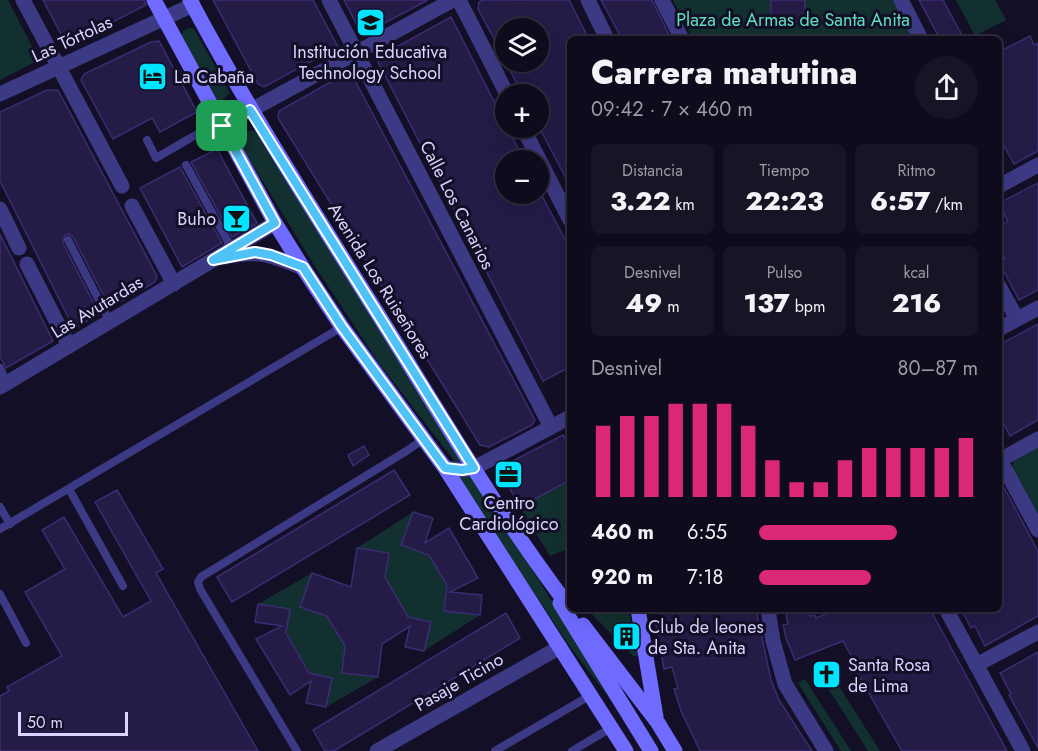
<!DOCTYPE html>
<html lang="es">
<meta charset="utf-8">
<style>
body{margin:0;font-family:Jost,sans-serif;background:#171425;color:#f1f3f6;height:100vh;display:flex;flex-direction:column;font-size:22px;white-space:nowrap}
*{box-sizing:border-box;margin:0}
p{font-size:20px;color:#9b9ba3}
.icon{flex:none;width:33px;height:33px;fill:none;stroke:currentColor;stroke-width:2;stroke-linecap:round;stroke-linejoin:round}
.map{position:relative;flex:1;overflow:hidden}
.details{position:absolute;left:567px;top:36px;width:435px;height:576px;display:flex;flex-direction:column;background:#0e0b1c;border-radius:9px;box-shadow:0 6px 24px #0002,0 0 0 2px #2e2b3b}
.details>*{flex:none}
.fabs{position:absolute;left:495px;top:18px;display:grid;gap:12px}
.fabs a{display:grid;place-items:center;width:54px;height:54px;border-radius:50%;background:#0e0b1c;box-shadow:0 6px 24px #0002,0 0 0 2px #2e2b3b;font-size:30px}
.scale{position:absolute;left:18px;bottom:15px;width:110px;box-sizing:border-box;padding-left:6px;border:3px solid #d9d4ff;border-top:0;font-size:16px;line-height:21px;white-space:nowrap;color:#d9d4ff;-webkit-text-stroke:4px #130f26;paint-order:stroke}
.pin{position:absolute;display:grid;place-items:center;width:51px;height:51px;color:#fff;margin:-26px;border-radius:12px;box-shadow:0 3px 9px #0006}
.round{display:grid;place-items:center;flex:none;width:63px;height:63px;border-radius:32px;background:#171425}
.overview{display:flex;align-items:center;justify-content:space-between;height:102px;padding:0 24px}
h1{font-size:33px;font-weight:800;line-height:45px}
.stats{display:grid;grid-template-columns:repeat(3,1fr);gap:9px;height:102px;padding:6px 24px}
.stats div{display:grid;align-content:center;border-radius:9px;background:#171425;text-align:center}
.stats b{font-size:26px;font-weight:800}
.stats small{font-size:16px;font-weight:400}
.stats p{font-size:16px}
.chart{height:168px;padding:12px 24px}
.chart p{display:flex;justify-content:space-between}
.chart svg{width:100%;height:108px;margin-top:6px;stroke:#db2777;stroke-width:6}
ul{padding:0 24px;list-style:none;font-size:20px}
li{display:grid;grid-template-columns:96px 72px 1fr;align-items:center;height:45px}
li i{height:15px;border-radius:8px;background:#db2777}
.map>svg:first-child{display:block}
.green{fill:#12302f}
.building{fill:#241b47;stroke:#3b2d73;stroke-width:1.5}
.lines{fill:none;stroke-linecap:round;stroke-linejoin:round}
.service{stroke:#3d3a85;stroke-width:8}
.minor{stroke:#3d3a85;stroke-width:15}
.tertiary{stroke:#3d3a85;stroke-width:15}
.secondary{stroke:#6f6bff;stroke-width:15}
.route-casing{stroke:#fff;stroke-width:12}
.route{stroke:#4fc3f7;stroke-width:8}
.labels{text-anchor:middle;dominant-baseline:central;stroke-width:6;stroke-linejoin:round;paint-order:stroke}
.park-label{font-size:18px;fill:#5fe0c0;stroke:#130f26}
.street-label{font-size:18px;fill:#d9d4ff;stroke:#130f26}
.poi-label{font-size:18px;fill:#d9d4ff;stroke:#130f26;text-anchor:start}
</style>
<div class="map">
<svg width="1038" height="751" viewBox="0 0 1038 751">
<rect width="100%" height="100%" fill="#130f26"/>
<g class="green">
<path d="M0,0H8L39,60L0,80Z"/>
<path d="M673,0H894L913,35L906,39H693Z"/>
<path d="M956,0H995L1006,20L975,36Z"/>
<path d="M188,28L194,29L230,93L221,101H216L181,36L183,31Z"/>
<path d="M251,130L256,131L467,465L456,463L381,366L314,265L238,141L239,137Z"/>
<path d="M1038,445V518L1012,469L1014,458Z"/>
<path d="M471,474L636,733L571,648L455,475Z"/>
<path d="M570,480V548L550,556L520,507Z"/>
<path d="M413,512L402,545L427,552L447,585L444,611L480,615L424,651L431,622L408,618L383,574L389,553L357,548Z"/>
<path d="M312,573L300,607L326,613L345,647L343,673L378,677L326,707L332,678L310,673L285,631L290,609L258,604Z"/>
<path d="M587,609H628L638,656H633Z"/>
<path d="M828,669L880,751H868L819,674Z"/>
<path d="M805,679L851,751H841L798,683Z"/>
</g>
<g class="building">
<path d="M43,0H144L146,5L70,44L65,42Z"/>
<path d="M213,0H313L338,47L264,87L258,84Z"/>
<path d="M344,0H428L362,35Z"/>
<path d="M483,0H569L589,39H570V186L538,125V94H522L506,62H538V28H506V61L478,9L479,2Z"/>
<path d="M601,0H652L671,39H622Z"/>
<path d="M771,0H805L804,15L801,19L791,25L779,23L771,14Z"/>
<path d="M919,0H943L964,39H940Z"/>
<path d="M451,17L524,160H506V194H541L570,249V367L543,381L376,58Z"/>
<path d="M1030,36L1034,45L1038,43V151L1014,164L999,137V52Z"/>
<path d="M159,41L197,112L160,132L152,118L113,139L81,80L84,74L151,42Z"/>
<path d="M350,71L535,420L532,425L489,447L480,445L278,118L279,111Z"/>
<path d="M47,90H58L157,276L155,282L110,308L73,237L69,234L65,235L63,243L99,314L74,329L0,181V112Z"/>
<path d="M217,149L257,223L232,237L191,162Z"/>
<path d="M180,167L222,243L182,267L140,188Z"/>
<path d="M1038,183V290L1019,300L999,262L1005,259L999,247V226L1008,222L999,203Z"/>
<path d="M0,234L53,341L6,368L0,357Z"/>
<path d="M1038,324V420L1010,436L999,415V345Z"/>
<path d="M563,435L570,447V480L520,507L501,473L503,466Z"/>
<path d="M364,446L369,455L353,466L348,455Z"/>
<path d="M394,470L410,495L232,602L217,577Z"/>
<path d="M999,478L1038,551V616L985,646L975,626L971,628L961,609H999Z"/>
<path d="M117,490L163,569L156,573L258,751H0V696L9,691L7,687L62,656L25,592L65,569L42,530L64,517L123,617L151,601L95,502Z"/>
<path d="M413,512L433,518L425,543L449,528L478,578L450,592L482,595L480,615L444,611L447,585L429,555L401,545Z"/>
<path d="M357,548L389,553L385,577L408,617L431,622L424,651L405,647L410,626L382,644L378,677L342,673L345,646L327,616L300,607L312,573L351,587Z"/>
<path d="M258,604L290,609L286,633L309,673L332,678L326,707L306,703L311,681L290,695L256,639L282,626L255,622Z"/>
<path d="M661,609H756L771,680L779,700L812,751H700L681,711L674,689L678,688L672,667L664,669L656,625L663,624Z"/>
<path d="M785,609H809L810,616L815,615L816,618L838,609H930L1007,751H902L851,662L854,661L843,641L795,660L786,638L783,625L788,624Z"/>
<path d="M506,613L520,638L334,751H325L313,730Z"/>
<path d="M1038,652V748L1009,695L1011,694L1000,673Z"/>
</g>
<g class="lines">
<g class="service">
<path d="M147,140L156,158L206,129L222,126"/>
<path d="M186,165L232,249"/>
<path d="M68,240L110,322"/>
<path d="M0,368L7,383"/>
<path d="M69,489L123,586"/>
<path d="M0,507L10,524"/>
<path d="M0,529L342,327"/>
<path d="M0,594L26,643"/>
<path d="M297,751L200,589L198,582L201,577L408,450L422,440"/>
<path d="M495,751L591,695"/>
<path d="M572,751L611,728"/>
</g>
<g class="minor">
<path d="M23,0L122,186"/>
<path d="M329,0L551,427"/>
<path d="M459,0L507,94"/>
<path d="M588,0L607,39"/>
<path d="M662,0L682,39"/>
<path d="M901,0L921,39"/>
<path d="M0,94L193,5"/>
<path d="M523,128L570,220"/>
<path d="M132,206L174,284"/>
<path d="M0,209L19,248"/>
<path d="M27,264L69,346"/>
<path d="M999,286L1017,319"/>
<path d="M999,329L1038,308"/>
<path d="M999,458L1038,530"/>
<path d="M1000,460L1038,439"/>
<path d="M768,609L773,641L785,684L826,751"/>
<path d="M946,609L1023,751"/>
<path d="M976,665L1038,632"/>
<path d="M377,751L560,647"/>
</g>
<g class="tertiary">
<path d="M222,126L453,0"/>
<path d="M999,186L1038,165"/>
<path d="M225,257C258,249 273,256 303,268"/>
<path d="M0,387L275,223"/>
<path d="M445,468L462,470L474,468L570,417"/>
</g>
<g class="secondary">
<path d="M154,0L275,223L303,268L342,327L445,468L626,751"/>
<path d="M190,0C251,115 322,224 391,335C448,427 504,522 570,608"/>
<path d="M560,603L651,751"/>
<path d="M638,609L656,717"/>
<path d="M583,625L658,723L675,751"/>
</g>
</g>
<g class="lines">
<defs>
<path id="route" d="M250,110L474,468L462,470L445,468L342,327L303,267L271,255L255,252L213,260L275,223L222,126Z"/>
</defs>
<use href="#route" class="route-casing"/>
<use href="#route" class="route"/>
</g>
<defs>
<symbol id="school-square" viewBox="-11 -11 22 22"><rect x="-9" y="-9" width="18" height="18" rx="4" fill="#00e5ff" stroke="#130f26"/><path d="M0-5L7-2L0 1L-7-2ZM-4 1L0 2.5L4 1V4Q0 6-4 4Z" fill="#111"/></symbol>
<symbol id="hotel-square" viewBox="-11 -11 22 22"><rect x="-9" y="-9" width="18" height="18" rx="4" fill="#00e5ff" stroke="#130f26"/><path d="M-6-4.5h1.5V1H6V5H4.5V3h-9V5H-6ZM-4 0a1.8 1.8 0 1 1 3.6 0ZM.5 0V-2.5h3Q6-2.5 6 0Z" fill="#111"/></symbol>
<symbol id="bar-square" viewBox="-11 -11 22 22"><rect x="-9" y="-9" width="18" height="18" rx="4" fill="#00e5ff" stroke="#130f26"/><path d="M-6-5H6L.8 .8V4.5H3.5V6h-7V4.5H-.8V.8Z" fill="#111"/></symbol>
<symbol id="office-square" viewBox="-11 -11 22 22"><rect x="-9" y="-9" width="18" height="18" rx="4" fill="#00e5ff" stroke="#130f26"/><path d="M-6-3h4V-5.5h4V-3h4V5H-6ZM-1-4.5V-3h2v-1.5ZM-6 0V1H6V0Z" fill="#111"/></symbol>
<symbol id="building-square" viewBox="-11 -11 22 22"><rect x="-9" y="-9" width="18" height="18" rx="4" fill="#00e5ff" stroke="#130f26"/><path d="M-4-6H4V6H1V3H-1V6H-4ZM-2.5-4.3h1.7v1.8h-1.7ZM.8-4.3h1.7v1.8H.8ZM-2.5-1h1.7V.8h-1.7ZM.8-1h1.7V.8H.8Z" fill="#111"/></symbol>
<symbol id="church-square" viewBox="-11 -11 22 22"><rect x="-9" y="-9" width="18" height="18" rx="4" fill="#00e5ff" stroke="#130f26"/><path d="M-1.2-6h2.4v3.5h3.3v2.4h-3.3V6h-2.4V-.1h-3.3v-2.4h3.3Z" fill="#111"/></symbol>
</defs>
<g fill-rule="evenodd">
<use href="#school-square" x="354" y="6" width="33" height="33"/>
<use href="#hotel-square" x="136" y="60" width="33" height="33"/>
<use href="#bar-square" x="220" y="202" width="33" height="33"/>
<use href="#office-square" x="492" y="458" width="33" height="33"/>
<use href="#building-square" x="610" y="620" width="33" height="33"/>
<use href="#church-square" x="810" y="658" width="33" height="33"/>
</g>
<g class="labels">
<g class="park-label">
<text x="793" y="20">Plaza de Armas de Santa Anita</text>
</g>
<g class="street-label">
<text transform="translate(72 39) rotate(-25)">Las Tórtolas</text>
<text transform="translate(457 205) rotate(63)">Calle Los Canarios</text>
<text transform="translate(380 281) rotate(58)">Avenida Los Ruiseñores</text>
<text transform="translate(97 307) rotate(-31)">Las Avutardas</text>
<text transform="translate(459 682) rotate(-30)">Pasaje Ticino</text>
</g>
<g class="poi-label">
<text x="370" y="52" text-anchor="middle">Institución Educativa<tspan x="370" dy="21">Technology School</tspan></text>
<text x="174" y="77">La Cabaña</text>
<text x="216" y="219" text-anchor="end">Buho</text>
<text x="509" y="503" text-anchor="middle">Centro<tspan x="509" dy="21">Cardiológico</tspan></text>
<text x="648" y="627">Club de leones<tspan x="648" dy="21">de Sta. Anita</tspan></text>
<text x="848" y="665">Santa Rosa<tspan x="848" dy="21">de Lima</tspan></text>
</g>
</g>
</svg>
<div class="fabs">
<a><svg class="icon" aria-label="layers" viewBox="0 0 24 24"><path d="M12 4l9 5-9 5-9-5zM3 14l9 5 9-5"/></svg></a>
<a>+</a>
<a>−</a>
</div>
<div class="scale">50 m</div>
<div class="pin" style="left:222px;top:126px;background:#1e9e55"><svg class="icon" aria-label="arrive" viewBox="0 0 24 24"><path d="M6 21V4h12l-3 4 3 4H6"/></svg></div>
<section class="details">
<div class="overview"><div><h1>Carrera matutina</h1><p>09:42 · 7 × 460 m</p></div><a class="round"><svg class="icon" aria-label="share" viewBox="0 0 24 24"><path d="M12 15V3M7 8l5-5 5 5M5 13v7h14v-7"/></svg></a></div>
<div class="stats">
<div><p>Distancia</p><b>3.22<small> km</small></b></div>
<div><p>Tiempo</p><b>22:23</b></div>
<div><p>Ritmo</p><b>6:57<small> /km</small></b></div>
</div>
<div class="stats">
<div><p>Desnivel</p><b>49<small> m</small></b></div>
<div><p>Pulso</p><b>137<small> bpm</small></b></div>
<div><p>kcal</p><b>216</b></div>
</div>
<div class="chart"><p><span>Desnivel</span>80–87 m</p>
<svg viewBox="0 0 160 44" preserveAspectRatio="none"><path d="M5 44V15M15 44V11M25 44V11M35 44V6M45 44V6M55 44V6M65 44V15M75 44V29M85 44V38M95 44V38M105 44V29M115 44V24M125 44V24M135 44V24M145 44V24M155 44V20"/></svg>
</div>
<ul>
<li><b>460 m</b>6:55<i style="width:63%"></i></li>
<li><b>920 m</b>7:18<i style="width:51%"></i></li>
</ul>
</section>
</div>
